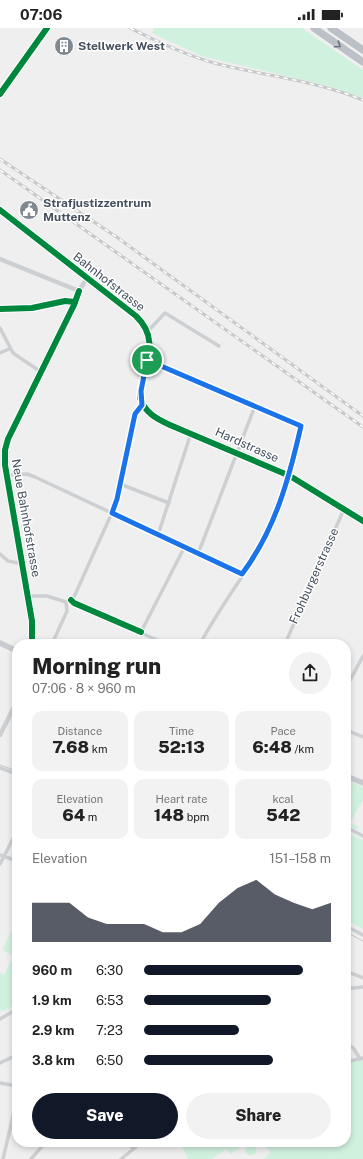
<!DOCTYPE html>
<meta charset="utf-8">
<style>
body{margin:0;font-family:"Public Sans",sans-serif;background:#f2f2f2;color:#222;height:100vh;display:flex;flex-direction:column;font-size:15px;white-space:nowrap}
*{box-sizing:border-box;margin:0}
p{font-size:13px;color:#767676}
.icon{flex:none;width:22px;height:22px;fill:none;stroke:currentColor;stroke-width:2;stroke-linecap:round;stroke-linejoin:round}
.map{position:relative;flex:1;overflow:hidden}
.panel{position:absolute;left:12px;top:611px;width:339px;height:508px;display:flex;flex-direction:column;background:#fff;border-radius:16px;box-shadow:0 2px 6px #0003}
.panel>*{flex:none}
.pin{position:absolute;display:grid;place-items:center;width:34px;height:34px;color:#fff;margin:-17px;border:2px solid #fff;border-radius:50%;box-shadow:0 1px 4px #0007}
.round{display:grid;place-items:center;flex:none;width:42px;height:42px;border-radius:21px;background:#f2f2f2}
.head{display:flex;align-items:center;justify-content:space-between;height:68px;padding:0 20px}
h1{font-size:22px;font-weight:800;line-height:30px}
.metrics{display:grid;grid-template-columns:repeat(3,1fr);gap:6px;height:68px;padding:4px 20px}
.metrics div{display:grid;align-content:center;border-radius:10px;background:#f2f2f2;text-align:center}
.metrics b{font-size:17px;font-weight:800}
.metrics small{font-size:11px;font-weight:400}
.metrics p{font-size:11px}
.chart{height:112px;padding:8px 20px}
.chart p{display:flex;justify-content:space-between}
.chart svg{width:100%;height:72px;margin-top:4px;fill:#111827;opacity:.7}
.button{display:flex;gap:8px;margin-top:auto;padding:8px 20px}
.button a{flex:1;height:46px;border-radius:24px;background:#111827;color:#fff;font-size:16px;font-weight:800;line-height:46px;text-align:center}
.button a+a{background:#f2f2f2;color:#222}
ul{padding:0 20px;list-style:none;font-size:13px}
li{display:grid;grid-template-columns:64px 48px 1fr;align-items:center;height:30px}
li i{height:10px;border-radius:5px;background:#111827}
.status{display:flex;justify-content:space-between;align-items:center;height:28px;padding:0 20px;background:#fff;direction:ltr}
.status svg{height:11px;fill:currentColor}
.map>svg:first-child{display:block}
.green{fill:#d1f1df}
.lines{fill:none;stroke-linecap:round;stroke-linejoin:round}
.motorway-casing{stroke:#b3b8bf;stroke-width:7}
.minor{stroke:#cdd0d3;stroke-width:3.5}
.tertiary{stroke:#cdd0d3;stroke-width:4.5}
.primary{stroke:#c8cbd0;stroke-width:5.5}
.motorway{stroke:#bcc1c8;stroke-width:6}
.tram{stroke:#c6c8ca;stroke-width:1}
.rail-casing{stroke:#c6c8ca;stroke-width:3}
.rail{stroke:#fff;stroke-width:1.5;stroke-dasharray:4.5;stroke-linecap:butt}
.cycleway-casing{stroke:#fff;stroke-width:8}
.cycleway{stroke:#00873e;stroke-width:6}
.oneway{stroke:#68727d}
.route-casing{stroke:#fff;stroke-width:8}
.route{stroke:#1a73e8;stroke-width:5}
.labels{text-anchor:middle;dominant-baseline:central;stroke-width:3;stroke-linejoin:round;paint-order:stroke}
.poi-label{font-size:12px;font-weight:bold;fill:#44505d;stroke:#fff;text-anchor:start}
.street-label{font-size:12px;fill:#44505d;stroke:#fff}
</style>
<div class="status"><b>07:06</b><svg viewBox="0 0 49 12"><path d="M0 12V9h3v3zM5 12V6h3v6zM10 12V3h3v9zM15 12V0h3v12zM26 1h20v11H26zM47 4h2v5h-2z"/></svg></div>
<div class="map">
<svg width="363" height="1131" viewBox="0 0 363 1131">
<rect width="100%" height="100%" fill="#f0efef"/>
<g class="green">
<path d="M154,0H302L363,42V70L328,58L201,28L152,5Z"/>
<path d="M346,752L363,759V772L350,795L359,799L358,802L346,797L348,794L346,793V773L351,765L346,762Z"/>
<path d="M346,804L363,812V901L346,892Z"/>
<path d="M11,904L17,907V916L12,927L2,922Z"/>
<path d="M17,922V976L13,979L11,978L10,981L7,980L5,983L2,982L0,983V945L4,947Z"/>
<path d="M363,1030V1131H264L271,1124L259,1114H346V1035Z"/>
<path d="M180,1114H247L231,1126L226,1121L212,1131H188Z"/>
<circle cx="251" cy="1122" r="5.5"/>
</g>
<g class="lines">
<defs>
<g id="motorway">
<path d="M314,0L363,34"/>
<path d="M331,0L363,22"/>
</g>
</defs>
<use href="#motorway" class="motorway-casing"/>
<g class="minor">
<path d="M0,281L32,280L65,273L75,274"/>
<path d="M0,300L13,325L41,344"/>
<path d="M148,303L165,285L219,318"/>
<path d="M0,325L9,321"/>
<path d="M147,332L301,398C291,444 279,491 254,531C235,559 216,586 200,616"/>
<path d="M7,447L27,446L35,449L242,546"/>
<path d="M120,456L169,475"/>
<path d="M158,507L191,405"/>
<path d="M0,526L8,533L23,536"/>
<path d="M198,526L255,378"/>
<path d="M29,568H47L66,574L74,569L115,478L135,386L142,377"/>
<path d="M71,572L74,575L166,616"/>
<path d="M141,604L184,520"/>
<path d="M52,616L67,583L66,574"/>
<path d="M285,616L344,481"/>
<path d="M346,660L363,628"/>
<path d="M346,702L363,709"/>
<path d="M0,740L17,746"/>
<path d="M346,799L363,808"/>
<path d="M0,827L17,833"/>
<path d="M0,836L17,803"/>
<path d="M346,898L363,907"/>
<path d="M346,943L363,950"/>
<path d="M346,961L363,959"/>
<path d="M0,991L17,981"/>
<path d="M346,1014L354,1021L360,1031"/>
<path d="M346,1034L363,1030"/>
<path d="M0,1035L17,1027"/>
<path d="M0,1055L17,1058"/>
<path d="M126,1114L133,1120"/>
<path d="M3,1131L17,1071"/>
<path d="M31,1131L46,1114"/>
<path d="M121,1131L142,1114"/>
</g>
<g class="tertiary">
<path d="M0,66L47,0"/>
<path d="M0,182L136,288C163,314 141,338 140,370C145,385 157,391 170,397L290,448L363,493"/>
<path d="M0,231L79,263"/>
<path d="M32,616V593L5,437V422L8,411L74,277L79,263L87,250"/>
<path d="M0,707L17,673"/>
</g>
<g class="primary">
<path d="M0,615L17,623"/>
<path d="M346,748L363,755"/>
</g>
<use href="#motorway" class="motorway"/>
<g class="tram">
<path d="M0,737L17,743"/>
<path d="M346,904L363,913"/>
</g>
<defs>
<g id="rail">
<path d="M130,0C159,14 187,28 218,36C266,48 317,53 363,72"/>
<path d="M0,131L118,210L363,388"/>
<path d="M0,142L363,399"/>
</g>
</defs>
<use href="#rail" class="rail-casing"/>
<use href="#rail" class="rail"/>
<defs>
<g id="cycleway">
<path d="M0,66L47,0"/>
<path d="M0,182L136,288C163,314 141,338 140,370C145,385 157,391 170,397L290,448L363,493"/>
<path d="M0,281L32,280L65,273L75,274"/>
<path d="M71,572L74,575L141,604"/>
<path d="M32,616V593L5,437V422L8,411L74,277L79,263"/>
</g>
</defs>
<use href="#cycleway" class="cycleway-casing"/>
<use href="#cycleway" class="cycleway"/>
</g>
<defs><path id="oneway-chevron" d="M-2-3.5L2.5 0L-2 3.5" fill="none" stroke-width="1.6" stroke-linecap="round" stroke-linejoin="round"/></defs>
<use class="oneway" href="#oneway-chevron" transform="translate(338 17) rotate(35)"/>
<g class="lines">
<defs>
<path id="route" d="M147,332L301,398C289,451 275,502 242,546L112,485L117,471L135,386L142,377L141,363Z"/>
</defs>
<use href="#route" class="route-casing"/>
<use href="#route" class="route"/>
</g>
<defs>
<symbol id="building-disc" viewBox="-11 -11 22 22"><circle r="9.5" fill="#808890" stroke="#fff"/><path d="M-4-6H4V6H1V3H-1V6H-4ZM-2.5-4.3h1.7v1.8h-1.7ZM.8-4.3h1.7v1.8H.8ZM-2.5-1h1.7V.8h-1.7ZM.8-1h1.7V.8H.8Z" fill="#fff"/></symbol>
<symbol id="civic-disc" viewBox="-11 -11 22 22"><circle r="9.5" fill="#808890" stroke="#fff"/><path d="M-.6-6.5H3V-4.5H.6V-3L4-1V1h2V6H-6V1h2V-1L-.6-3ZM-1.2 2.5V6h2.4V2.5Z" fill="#fff"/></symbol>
</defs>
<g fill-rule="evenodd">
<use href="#building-disc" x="53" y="7" width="22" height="22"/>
<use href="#civic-disc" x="18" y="171" width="22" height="22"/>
</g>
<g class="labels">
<g class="poi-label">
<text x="78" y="18">Stellwerk West</text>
<text x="43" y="175">Strafjustizzentrum<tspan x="43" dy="14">Muttenz</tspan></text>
</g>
<g class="street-label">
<text transform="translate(109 254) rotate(38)">Bahnhofstrasse</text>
<text transform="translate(247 417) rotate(24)">Hardstrasse</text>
<text transform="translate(26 490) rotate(80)">Neue Bahnhofstrasse</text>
<text transform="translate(314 548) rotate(-66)">Frohburgerstrasse</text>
</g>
</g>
</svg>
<div class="pin" style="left:147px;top:332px;background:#1e9e55"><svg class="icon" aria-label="arrive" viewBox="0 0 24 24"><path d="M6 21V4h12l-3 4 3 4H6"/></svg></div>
<section class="panel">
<div class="head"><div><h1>Morning run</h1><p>07:06 · 8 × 960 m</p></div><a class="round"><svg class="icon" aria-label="share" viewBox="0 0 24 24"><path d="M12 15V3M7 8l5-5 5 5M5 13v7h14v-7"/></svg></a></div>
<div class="metrics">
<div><p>Distance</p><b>7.68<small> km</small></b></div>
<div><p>Time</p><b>52:13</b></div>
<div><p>Pace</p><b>6:48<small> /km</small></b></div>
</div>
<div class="metrics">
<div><p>Elevation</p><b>64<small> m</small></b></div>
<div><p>Heart rate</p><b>148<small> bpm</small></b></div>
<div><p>kcal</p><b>542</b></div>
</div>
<div class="chart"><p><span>Elevation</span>151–158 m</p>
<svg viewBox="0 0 160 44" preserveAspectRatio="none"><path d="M0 44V20L10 20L20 20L30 29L40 33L50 33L60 33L70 38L80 38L90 33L100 20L110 11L120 6L130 15L140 20L150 24L160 20V44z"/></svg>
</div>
<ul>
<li><b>960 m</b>6:30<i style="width:85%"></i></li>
<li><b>1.9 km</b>6:53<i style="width:68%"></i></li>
<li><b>2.9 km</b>7:23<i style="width:51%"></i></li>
<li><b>3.8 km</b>6:50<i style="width:69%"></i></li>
</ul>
<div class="button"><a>Save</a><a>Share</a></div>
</section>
</div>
